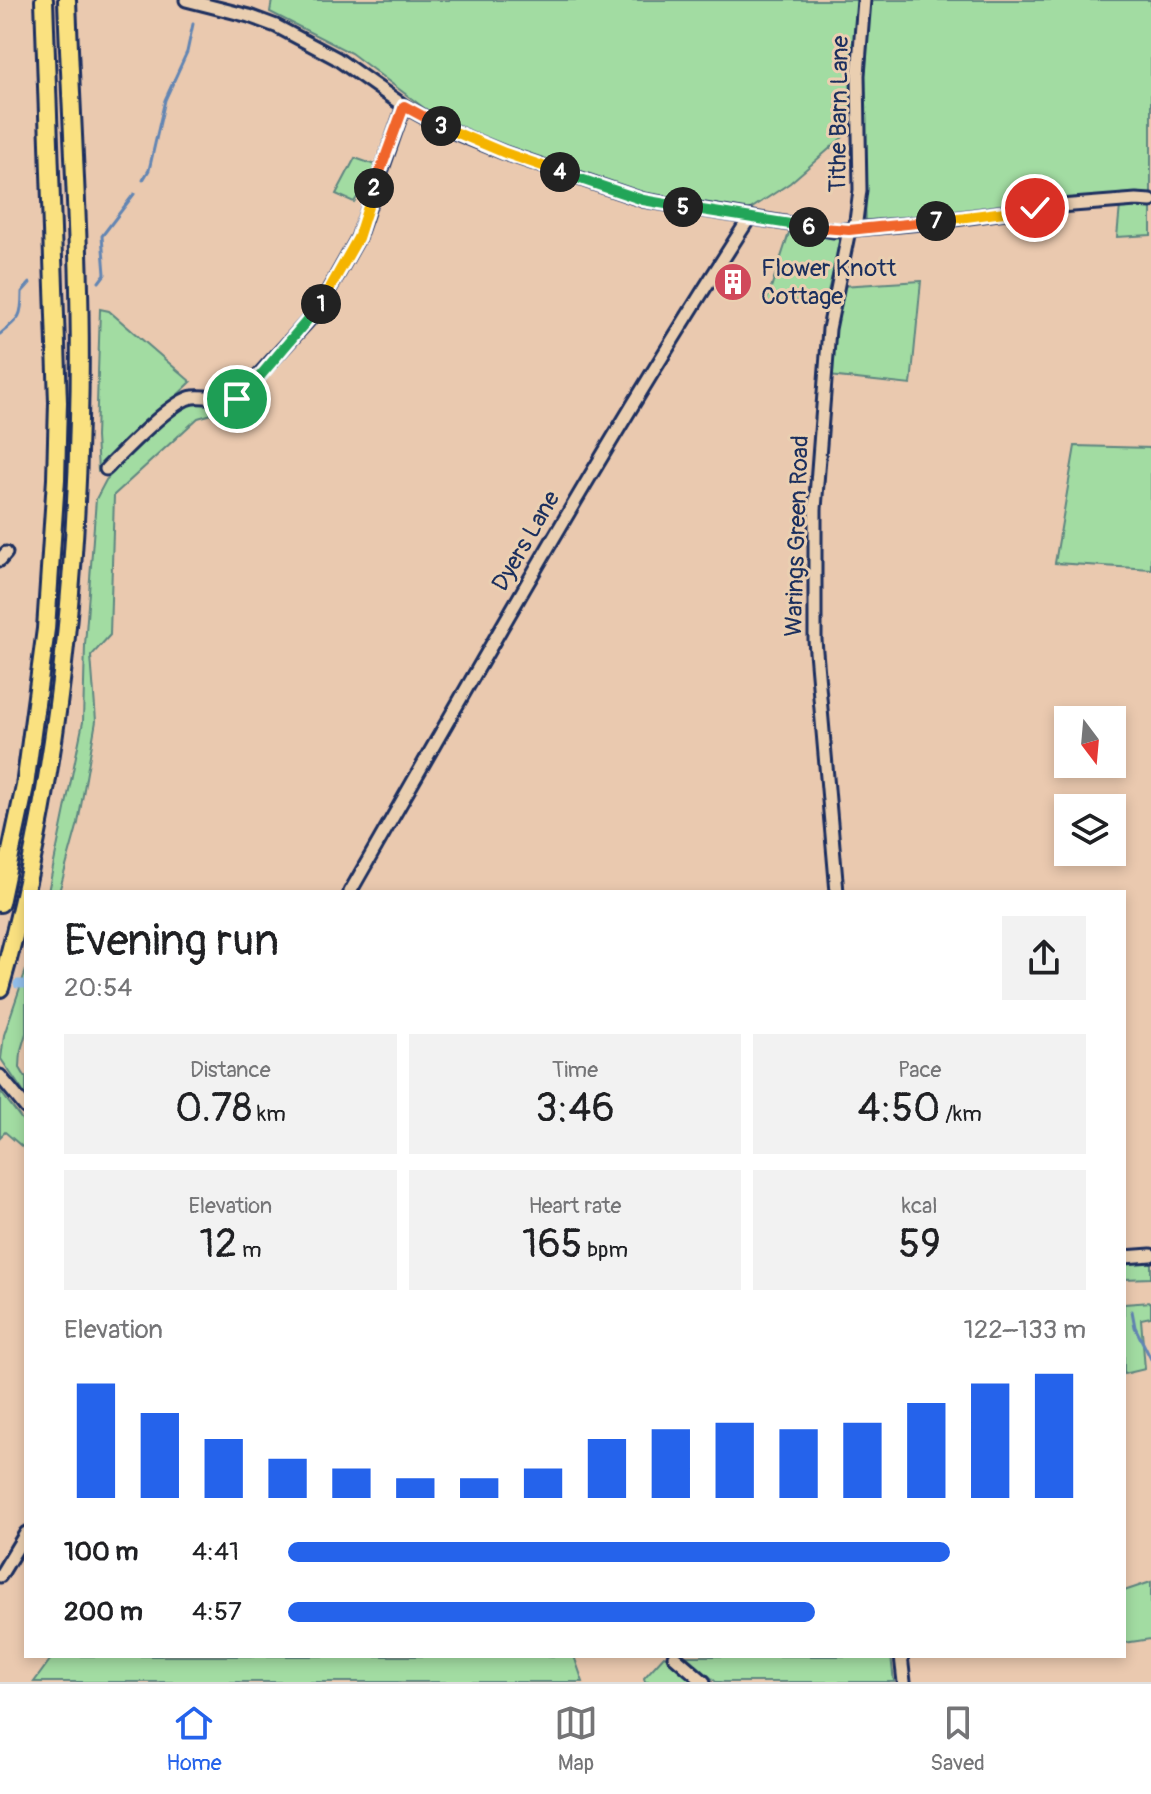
<!DOCTYPE html>
<meta charset="utf-8">
<style>
body{margin:0;font-family:Pangolin,sans-serif;background:#f2f2f2;color:#202124;height:100vh;display:flex;flex-direction:column;font-size:30px;white-space:nowrap}
*{box-sizing:border-box;margin:0}
p{font-size:26px;color:#757577}
.icon{flex:none;width:44px;height:44px;fill:none;stroke:currentColor;stroke-width:2;stroke-linecap:round;stroke-linejoin:round}
.map{position:relative;flex:1;overflow:hidden}
.side{position:absolute;left:24px;top:890px;width:1102px;height:768px;display:flex;flex-direction:column;background:#fff;border-radius:0px;box-shadow:0 4px 12px #0003}
.side>*{flex:none}
.needle{width:52px;rotate:164deg}
.tools{position:absolute;left:1054px;top:706px;display:grid;gap:16px}
.tools a{display:grid;place-items:center;width:72px;height:72px;border-radius:0px;background:#fff;box-shadow:0 4px 12px #0003;font-size:40px}
.pin{position:absolute;display:grid;place-items:center;width:68px;height:68px;color:#fff;margin:-34px;border:4px solid #fff;border-radius:50%;box-shadow:0 2px 8px #0007}
.km{position:absolute;width:40px;height:40px;margin:-20px;border-radius:50%;background:#222;color:#fff;font-size:22px;line-height:40px;text-align:center}
.round{display:grid;place-items:center;flex:none;width:84px;height:84px;border-radius:0px;background:#f2f2f2}
.summary{display:flex;align-items:center;justify-content:space-between;height:136px;padding:0 40px}
h1{font-size:44px;font-weight:600;line-height:60px}
.stats{display:grid;grid-template-columns:repeat(3,1fr);gap:12px;height:136px;padding:8px 40px}
.stats div{display:grid;align-content:center;border-radius:0px;background:#f2f2f2;text-align:center}
.stats b{font-size:40px;font-weight:600}
.stats small{font-size:22px;font-weight:400}
.stats p{font-size:22px}
.chart{height:224px;padding:16px 40px}
.chart p{display:flex;justify-content:space-between}
.chart svg{width:100%;height:144px;margin-top:8px;stroke:#2563eb;stroke-width:6}
ul{padding:0 40px;list-style:none;font-size:26px}
li{display:grid;grid-template-columns:128px 96px 1fr;align-items:center;height:60px}
li i{height:20px;border-radius:10px;background:#2563eb}
.menu{display:flex;justify-content:space-around;align-items:center;height:112px;border-top:2px solid #e0e0e0;background:#fff;font-size:22px;color:#757577}
.menu a{display:grid;justify-items:center;gap:4px}
.menu .current{color:#2563eb}
.map>svg:first-child{display:block}
.green{fill:#a2dca2;stroke:#5e8680;stroke-width:2}
.lines{fill:none;stroke-linecap:round;stroke-linejoin:round}
.stream{stroke:#6285b3;stroke-width:3}
.canal{stroke:#92bfeb;stroke-width:9}
.minor-casing{stroke:#1b2f5e;stroke-width:17}
.highway-casing{stroke:#1b2f5e;stroke-width:22}
.minor{stroke:#eacfb1;stroke-width:11}
.highway{stroke:#fae180;stroke-width:16}
.split-1-casing{stroke:#fff;stroke-width:16}
.split-2-casing{stroke:#fff;stroke-width:16}
.split-3-casing{stroke:#fff;stroke-width:16}
.split-4-casing{stroke:#fff;stroke-width:16}
.split-5-casing{stroke:#fff;stroke-width:16}
.split-6-casing{stroke:#fff;stroke-width:16}
.split-7-casing{stroke:#fff;stroke-width:16}
.split-8-casing{stroke:#fff;stroke-width:16}
.split-1{stroke:#22a559;stroke-width:10}
.split-2{stroke:#f5b400;stroke-width:10}
.split-3{stroke:#f0652b;stroke-width:10}
.split-4{stroke:#f5b400;stroke-width:10}
.split-5{stroke:#22a559;stroke-width:10}
.split-6{stroke:#22a559;stroke-width:10}
.split-7{stroke:#f0652b;stroke-width:10}
.split-8{stroke:#f5b400;stroke-width:10}
.labels{text-anchor:middle;dominant-baseline:central;stroke-width:6;stroke-linejoin:round;paint-order:stroke}
.street-label{font-size:24px;fill:#1b2f5e;stroke:#eacfb1}
.poi-label{font-size:24px;fill:#1b2f5e;stroke:#eacfb1;text-anchor:start}
</style>
<div class="map">
<svg width="1151" height="1682" viewBox="0 0 1151 1682">
<rect width="100%" height="100%" fill="#eac9af"/>
<filter id="ink" filterUnits="userSpaceOnUse"><feTurbulence type="fractalNoise" baseFrequency=".0125" numOctaves="2"/><feDisplacementMap in="SourceGraphic" scale="16" xChannelSelector="R" yChannelSelector="G"/><feConvolveMatrix kernelMatrix="1 2 1 2 8 2 1 2 1" color-interpolation-filters="sRGB"/></filter>
<g filter="url(#ink)">
<g class="green">
<path d="M272,0H859L851,130L790,183L749,210L633,191L492,141L428,111L351,53L270,12Z"/>
<path d="M868,0H1151V235L1117,237L1120,206L1147,205L1148,195L1023,202L932,218L866,224L862,120Z"/>
<path d="M355,158L378,166L354,202L336,194Z"/>
<path d="M789,233L842,238L826,299L766,303Z"/>
<path d="M921,281L911,385L829,376L841,286Z"/>
<path d="M100,309L109,311L191,382L98,471L96,437Z"/>
<path d="M190,401L230,409L198,418L114,495L110,635L91,656L96,721L78,823L59,892H48L83,722L85,645L96,499L106,480L163,417Z"/>
<path d="M1075,446L1151,448V569L1055,563Z"/>
<path d="M26,970V1033L21,1050L20,1068L26,1078V1096L1,1059L4,1035Z"/>
<path d="M0,1091L26,1125V1150L5,1132L0,1137Z"/>
<path d="M1151,1261V1278L1124,1279V1263Z"/>
<path d="M1151,1302V1317L1141,1319L1145,1369L1124,1374V1304Z"/>
<path d="M1151,1582V1639L1124,1643V1591Z"/>
<path d="M53,1656H574L583,1682H34Z"/>
<path d="M664,1656L682,1667L696,1682H645L644,1678Z"/>
<path d="M686,1656H891L894,1682H716Z"/>
</g>
<g class="lines">
<g class="stream">
<path d="M143,180L149,170L165,100L187,52L193,24"/>
<path d="M99,282L105,274L102,236L134,194"/>
<path d="M0,334C20,318 22,317 22,292L30,283"/>
<path d="M1132,1311L1135,1327L1151,1359"/>
</g>
<path class="canal" d="M18,984H26"/>
<defs>
<g id="minor">
<path d="M186,0L249,16L276,26L336,58L404,106L446,129L505,153L643,200L834,231L932,222L1035,208L1136,200L1151,201"/>
<path d="M855,229L860,190L858,75L864,0"/>
<path d="M106,469C122,453 173,399 193,397C207,395 222,401 237,399L317,311L358,238L404,106"/>
<path d="M0,560L6,553"/>
<path d="M350,892C480,665 608,437 750,217"/>
<path d="M837,892L815,640V509L829,329L849,230"/>
<path d="M0,1076L26,1108"/>
<path d="M1124,1257L1151,1255"/>
<path d="M0,1576L26,1533"/>
<path d="M674,1656L704,1682"/>
<path d="M901,1656L904,1682"/>
</g>
<g id="highway">
<path d="M0,903L25,786L46,629L56,479L58,402L44,0"/>
<path d="M0,988C53,804 75,609 79,419C83,279 72,139 67,0"/>
</g>
</defs>
<use href="#minor" class="minor-casing"/>
<use href="#highway" class="highway-casing"/>
<use href="#minor" class="minor"/>
<use href="#highway" class="highway"/>
</g>
</g>
<g class="lines" filter="url(#ink)">
<defs>
<path id="split-1" d="M237,399L250,388L321,304"/>
<path id="split-2" d="M321,304L358,238L374,188"/>
<path id="split-3" d="M374,188L404,106L441,126"/>
<path id="split-4" d="M441,126L505,153L560,172"/>
<path id="split-5" d="M560,172L643,200L683,207"/>
<path id="split-6" d="M683,207L809,227"/>
<path id="split-7" d="M809,227L849,230L936,221"/>
<path id="split-8" d="M936,221L1035,208"/>
</defs>
<use href="#split-1" class="split-1-casing"/>
<use href="#split-2" class="split-2-casing"/>
<use href="#split-3" class="split-3-casing"/>
<use href="#split-4" class="split-4-casing"/>
<use href="#split-5" class="split-5-casing"/>
<use href="#split-6" class="split-6-casing"/>
<use href="#split-7" class="split-7-casing"/>
<use href="#split-8" class="split-8-casing"/>
<use href="#split-1" class="split-1"/>
<use href="#split-2" class="split-2"/>
<use href="#split-3" class="split-3"/>
<use href="#split-4" class="split-4"/>
<use href="#split-5" class="split-5"/>
<use href="#split-6" class="split-6"/>
<use href="#split-7" class="split-7"/>
<use href="#split-8" class="split-8"/>
</g>
<defs>
<symbol id="building-disc" viewBox="-11 -11 22 22"><circle r="9.5" fill="#d1495b" stroke="#eacfb1"/><path d="M-4-6H4V6H1V3H-1V6H-4ZM-2.5-4.3h1.7v1.8h-1.7ZM.8-4.3h1.7v1.8H.8ZM-2.5-1h1.7V.8h-1.7ZM.8-1h1.7V.8H.8Z" fill="#fff"/></symbol>
</defs>
<g fill-rule="evenodd">
<use href="#building-disc" x="711" y="260" width="44" height="44"/>
</g>
<g class="labels">
<g class="street-label">
<text transform="translate(839 114) rotate(-89)">Tithe Barn Lane</text>
<text transform="translate(797 536) rotate(-88)">Warings Green Road</text>
<text transform="translate(526 541) rotate(-60)">Dyers Lane</text>
</g>
<g class="poi-label">
<text x="761" y="268">Flower Knott<tspan x="761" dy="28">Cottage</tspan></text>
</g>
</g>
</svg>
<div class="tools">
<a><svg class="needle" viewBox="-14 -14 28 28"><path d="M0-13l5 13h-10z" fill="#e53935"/><path d="M0 13l5-13h-10z" fill="#757577"/></svg></a>
<a><svg class="icon" aria-label="layers" viewBox="0 0 24 24"><path d="M12 4l9 5-9 5-9-5zM3 14l9 5 9-5"/></svg></a>
</div>
<div class="pin" style="left:237px;top:399px;background:#1e9e55"><svg class="icon" aria-label="arrive" viewBox="0 0 24 24"><path d="M6 21V4h12l-3 4 3 4H6"/></svg></div>
<div class="pin" style="left:1035px;top:208px;background:#d93025"><svg class="icon" aria-label="check" viewBox="0 0 24 24"><path d="M5 12l5 5 9-10"/></svg></div>
<b class="km" style="left:321px;top:304px">1</b>
<b class="km" style="left:374px;top:188px">2</b>
<b class="km" style="left:441px;top:126px">3</b>
<b class="km" style="left:560px;top:172px">4</b>
<b class="km" style="left:683px;top:207px">5</b>
<b class="km" style="left:809px;top:227px">6</b>
<b class="km" style="left:936px;top:221px">7</b>
<section class="side">
<div class="summary"><div><h1>Evening run</h1><p>20:54</p></div><a class="round"><svg class="icon" aria-label="share" viewBox="0 0 24 24"><path d="M12 15V3M7 8l5-5 5 5M5 13v7h14v-7"/></svg></a></div>
<div class="stats">
<div><p>Distance</p><b>0.78<small> km</small></b></div>
<div><p>Time</p><b>3:46</b></div>
<div><p>Pace</p><b>4:50<small> /km</small></b></div>
</div>
<div class="stats">
<div><p>Elevation</p><b>12<small> m</small></b></div>
<div><p>Heart rate</p><b>165<small> bpm</small></b></div>
<div><p>kcal</p><b>59</b></div>
</div>
<div class="chart"><p><span>Elevation</span>122–133 m</p>
<svg viewBox="0 0 160 44" preserveAspectRatio="none"><path d="M5 44V9M15 44V18M25 44V26M35 44V32M45 44V35M55 44V38M65 44V38M75 44V35M85 44V26M95 44V23M105 44V21M115 44V23M125 44V21M135 44V15M145 44V9M155 44V6"/></svg>
</div>
<ul>
<li><b>100 m</b>4:41<i style="width:83%"></i></li>
<li><b>200 m</b>4:57<i style="width:66%"></i></li>
</ul>
</section>
</div>
<nav class="menu">
<a class="current"><svg class="icon" aria-label="home" viewBox="0 0 24 24"><path d="M3 11l9-7 9 7M6 9v11h12V9"/></svg>Home</a>
<a><svg class="icon" aria-label="map" viewBox="0 0 24 24"><path d="M3 6l6-2 6 2 6-2v14l-6 2-6-2-6 2zM9 4v14M15 6v14"/></svg>Map</a>
<a><svg class="icon" aria-label="saved" viewBox="0 0 24 24"><path d="M7 4h10v16l-5-4-5 4z"/></svg>Saved</a>
</nav>
